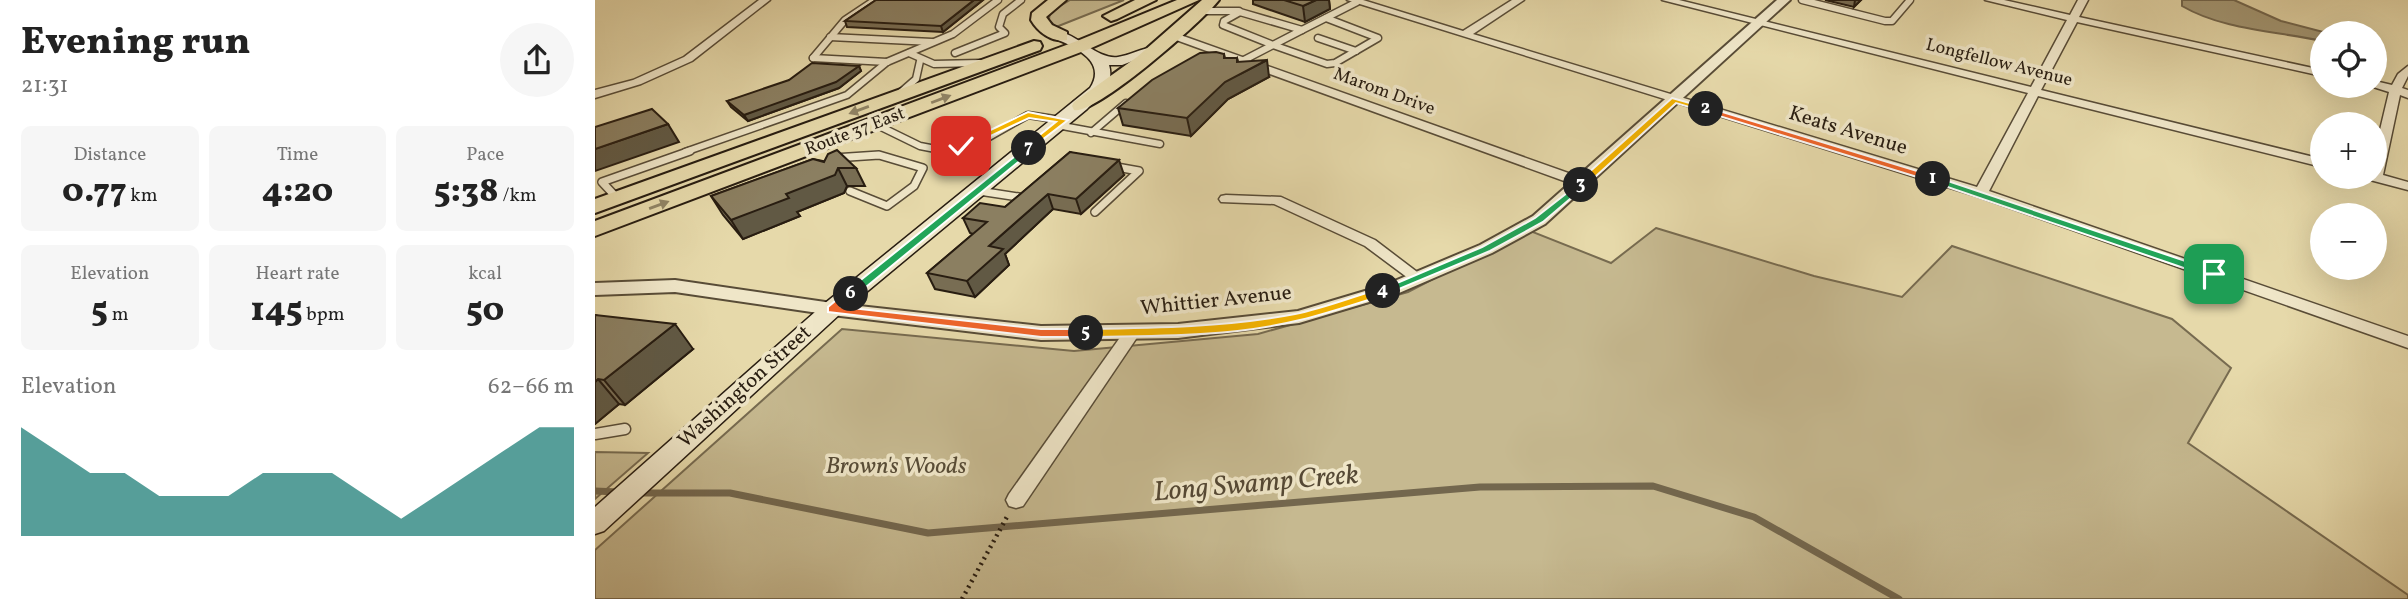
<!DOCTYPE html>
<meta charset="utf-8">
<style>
body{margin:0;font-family:Vollkorn,serif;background:#f6f6f6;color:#222;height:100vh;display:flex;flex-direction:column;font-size:26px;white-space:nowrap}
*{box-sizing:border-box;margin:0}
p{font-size:23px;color:#767676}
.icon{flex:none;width:38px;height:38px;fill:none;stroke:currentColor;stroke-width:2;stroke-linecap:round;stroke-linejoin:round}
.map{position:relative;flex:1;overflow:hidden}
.drawer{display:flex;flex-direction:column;background:#fff;width:595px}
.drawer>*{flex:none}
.fabs{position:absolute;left:1715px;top:21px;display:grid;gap:14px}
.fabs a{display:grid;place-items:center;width:77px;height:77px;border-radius:50%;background:#fff;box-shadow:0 7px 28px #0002;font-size:35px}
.pin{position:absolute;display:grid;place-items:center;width:60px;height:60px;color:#fff;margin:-30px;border-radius:14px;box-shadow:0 4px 10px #0006}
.km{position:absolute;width:35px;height:35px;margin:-18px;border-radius:50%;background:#222;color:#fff;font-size:19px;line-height:35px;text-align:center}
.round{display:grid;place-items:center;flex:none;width:74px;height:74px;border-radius:37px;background:#f6f6f6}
.summary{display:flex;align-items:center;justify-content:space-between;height:119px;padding:0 21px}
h1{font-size:38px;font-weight:800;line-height:52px}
.figures{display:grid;grid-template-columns:repeat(3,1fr);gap:10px;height:119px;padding:7px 21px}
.figures div{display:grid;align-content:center;border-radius:10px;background:#f6f6f6;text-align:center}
.figures b{font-size:35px;font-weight:800}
.figures small{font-size:19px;font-weight:400}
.figures p{font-size:19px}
.chart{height:196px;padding:14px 21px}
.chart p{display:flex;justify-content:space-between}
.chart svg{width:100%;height:126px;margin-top:7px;fill:#0f766e;opacity:.7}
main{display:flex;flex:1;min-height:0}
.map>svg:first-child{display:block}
.green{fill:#c6b990;stroke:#776b50;stroke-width:2}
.water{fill:#a59976;stroke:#73674e;stroke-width:2}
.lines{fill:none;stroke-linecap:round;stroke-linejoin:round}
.stream{stroke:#73674e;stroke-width:7}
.service-far2-casing{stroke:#584c37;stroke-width:9}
.service-far1-casing{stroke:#584c37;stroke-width:10}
.service-casing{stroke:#584c37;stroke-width:13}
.minor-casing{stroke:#584c37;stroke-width:3}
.tertiary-casing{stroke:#584c37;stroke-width:4}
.secondary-casing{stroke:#281d11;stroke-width:3}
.trunk-casing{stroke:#281d11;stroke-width:4}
.path{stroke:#281d11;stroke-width:4.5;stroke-dasharray:2 4.5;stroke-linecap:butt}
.service-far2{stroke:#efe6c8;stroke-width:6}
.service-far1{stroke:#efe6c8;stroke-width:7}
.service{stroke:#efe6c8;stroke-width:10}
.minor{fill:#efe6c8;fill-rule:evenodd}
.tertiary{fill:#efe6c8;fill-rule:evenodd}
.secondary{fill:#efe6c8;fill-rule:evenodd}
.trunk{fill:#e6d9aa;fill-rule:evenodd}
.wall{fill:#786d53;stroke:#281d11;stroke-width:2}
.shaded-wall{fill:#615944;stroke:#281d11;stroke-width:2}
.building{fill:#8b7f61;stroke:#281d11;stroke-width:2}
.oneway{fill:#908465}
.split-1{fill:#22a559;stroke:#fff;stroke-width:2}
.split-2{fill:#f0652b;stroke:#fff;stroke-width:2}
.split-3{fill:#f5b400;stroke:#fff;stroke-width:2}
.split-4{fill:#22a559;stroke:#fff;stroke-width:2}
.split-5{fill:#f5b400;stroke:#fff;stroke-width:2}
.split-6{fill:#f0652b;stroke:#fff;stroke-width:2}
.split-7{fill:#22a559;stroke:#fff;stroke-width:2}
.split-8{fill:#f5b400;stroke:#fff;stroke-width:2}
.labels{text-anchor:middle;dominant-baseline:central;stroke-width:7;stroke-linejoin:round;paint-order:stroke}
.far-street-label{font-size:18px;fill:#281d11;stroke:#efe6c8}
.street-label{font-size:21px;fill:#281d11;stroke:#efe6c8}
.near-park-label{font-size:24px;font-style:italic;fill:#574c37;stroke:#efe6c8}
.near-water-label{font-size:28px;font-style:italic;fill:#544834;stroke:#efe6c8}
</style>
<main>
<section class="drawer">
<div class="summary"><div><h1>Evening run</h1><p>21:31</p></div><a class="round"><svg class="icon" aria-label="share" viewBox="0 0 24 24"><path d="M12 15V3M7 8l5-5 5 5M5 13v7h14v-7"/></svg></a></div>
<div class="figures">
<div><p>Distance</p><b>0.77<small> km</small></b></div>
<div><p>Time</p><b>4:20</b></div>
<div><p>Pace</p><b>5:38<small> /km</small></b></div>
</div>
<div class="figures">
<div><p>Elevation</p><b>5<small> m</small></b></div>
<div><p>Heart rate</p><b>145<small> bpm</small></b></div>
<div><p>kcal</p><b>50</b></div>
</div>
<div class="chart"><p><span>Elevation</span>62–66 m</p>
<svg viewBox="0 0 160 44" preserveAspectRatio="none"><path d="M0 44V6L10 14L20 22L30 22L40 30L50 30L60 30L70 22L80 22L90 22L100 30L110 38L120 30L130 22L140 14L150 6L160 6V44z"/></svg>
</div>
</section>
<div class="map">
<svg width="1813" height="599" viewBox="0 0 1813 599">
<rect width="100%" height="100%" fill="#e6d9aa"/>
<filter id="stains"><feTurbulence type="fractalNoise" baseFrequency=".00286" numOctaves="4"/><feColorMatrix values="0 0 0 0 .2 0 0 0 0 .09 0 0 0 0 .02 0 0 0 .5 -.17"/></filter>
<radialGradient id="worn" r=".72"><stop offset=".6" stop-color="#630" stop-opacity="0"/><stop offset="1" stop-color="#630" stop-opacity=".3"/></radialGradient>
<g class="green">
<path d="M475,0H529L461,27L454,20L455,12Z"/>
<path d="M1061,228L1219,276L1307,297L1357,246L1577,319L1636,368L1593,443L1813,595V599H0V550L247,329L479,351L663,334L813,292L933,230L1016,263Z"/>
<path d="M0,452L53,453L0,499Z"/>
</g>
<path class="water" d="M1587,0H1639L1686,21L1732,33H1727V41C1681,31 1628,30 1587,6Z"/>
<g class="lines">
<g class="stream">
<path d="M0,491L23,492"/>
<path d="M44,493H135L333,533L885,487L1058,486L1159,517L1304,599"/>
</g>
<defs>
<g id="service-far2">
<path d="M1207,0L1290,21H1297L1315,0"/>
<path d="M605,11H644"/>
<path d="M645,12L707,30L678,45L628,25L629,21Z"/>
<path d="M707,30L762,2"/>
<path d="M235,37L337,42"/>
<path d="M723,38L761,51"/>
<path d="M678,45L732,64L740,63L783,38L731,18"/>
<path d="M314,53L339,64L385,63"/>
<path d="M360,53L410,33L404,27L408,14L426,0"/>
<path d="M218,58L250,20L280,0"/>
<path d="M218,58L292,62"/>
<path d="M649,60L678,45"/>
<path d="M306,92L321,79L325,61"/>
<path d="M280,124L325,146L351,151L394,137L433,115L466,120"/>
<path d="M462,125L565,144"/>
<path d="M496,133L531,103"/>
<path d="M90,152L252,95L292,62L358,34L403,0"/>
</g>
<g id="service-far1">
<path d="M342,151H353"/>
<path d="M239,158L284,155L328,168L319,186L292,206L255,191"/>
<path d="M384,191L430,198"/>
<path d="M21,197L7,182L95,151"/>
<path d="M500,212L544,171L516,166"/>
</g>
<path id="service" d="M0,434L30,429"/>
<g id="minor">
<path d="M164,0H175L97,61L46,84L0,98V90L38,80L89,57Z"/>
<path d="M752,0H768L868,31L917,0H929L878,34L1382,187L1433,93L1067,0H1084L1436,87L1472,20L1390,0H1409L1475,15L1483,0H1493L1484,17L1727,70V76L1482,22L1446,90L1727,159V167L1443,96L1394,191L1813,336V348L1381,196Z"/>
<path d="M577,32L993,180L995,183L988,187L983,186L573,37L572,35Z"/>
<path d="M1813,66V76L1807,88L1813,90V98L1805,95L1788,175L1813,182V190L1775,180L1773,177H1780V151L1794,92L1775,86H1780V81L1797,85L1803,74Z"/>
<path d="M631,195L686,197L780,240L830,278L822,283L817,281L770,246L679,204L626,202L624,199L626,196Z"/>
<path d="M537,328L545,333L428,506L421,508L414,506L411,500L414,494L531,329Z"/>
</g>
<path id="tertiary" d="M1182,0H1195L950,224L897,253L804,293L704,323L583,338L446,340L237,315L80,292L0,295V283L80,280L237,303L446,326L583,324L703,311L790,285L885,245L938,216Z"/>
<path id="secondary" d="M466,32C485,37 504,60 523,57C535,55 546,49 557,47L564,51L527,65H514C520,85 504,97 492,109L245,314L9,531L0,534V507L229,304L495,88C512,62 482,48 461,39L459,36Z"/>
<g id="trunk">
<path d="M453,0H471L451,17L457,25L472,32V40C457,43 443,32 436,20L437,13Z"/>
<path d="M540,0H561L522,19L516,21L508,16Z"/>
<path d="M582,0H604L494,49L0,236V221L482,41Z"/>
<path d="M607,0H624C608,21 501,115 479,110L477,106L479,102L542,57Z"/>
<path d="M439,41L445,42L447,46L445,50L0,213V199Z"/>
</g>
</defs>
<use href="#service-far2" class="service-far2-casing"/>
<use href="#service-far1" class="service-far1-casing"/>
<use href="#service" class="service-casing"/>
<use href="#minor" class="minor-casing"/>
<use href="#tertiary" class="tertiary-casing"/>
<use href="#secondary" class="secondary-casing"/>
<use href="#trunk" class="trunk-casing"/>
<path class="path" d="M367,599L413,515"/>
<use href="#service-far2" class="service-far2"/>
<use href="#service-far1" class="service-far1"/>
<use href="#service" class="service"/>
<use href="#minor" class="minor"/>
<use href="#tertiary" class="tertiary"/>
<use href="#secondary" class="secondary"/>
<use href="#trunk" class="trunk"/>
</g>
<g class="wall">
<path d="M281,0H388L348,32L252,27L250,21Z"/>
<path d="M658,0H734L735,9L710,22L658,4Z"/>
<path d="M1230,0H1266L1259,7Z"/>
<path d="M629,54L630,58H642L643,62L674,77L633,99L596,136L528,125L523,108Z"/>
<path d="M264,66L266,71L244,88L153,121L136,107L132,101Z"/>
<path d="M475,152L529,175L486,214L458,209L410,254L414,265L380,297L340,289L332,273L378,234L375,233L368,218L410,207Z"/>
<path d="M218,159L261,168L270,186H252L249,193L202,212L205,216L148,239L128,215L116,196Z"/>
<path d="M0,315L98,349L30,405L24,404L0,424Z"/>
</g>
<g class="shaded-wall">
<path d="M379,0H388L348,32L346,26Z"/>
<path d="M721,0H734L735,9L710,22L708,6Z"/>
<path d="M1260,0H1266L1259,7Z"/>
<path d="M642,58L645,74L672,60L674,77L633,99L596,136L592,118Z"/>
<path d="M264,66L266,71L244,88L153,121L149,115Z"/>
<path d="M73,124L84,142L0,171V149Z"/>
<path d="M524,160L529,175L486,214L481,199Z"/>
<path d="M243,168L252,186L249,193L202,212L205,216L148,239L136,220L191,194Z"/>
<path d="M453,194L458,209L410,254L414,265L380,297L372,281L394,246Z"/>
<path d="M80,324L98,349L30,405L9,380Z"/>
<path d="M3,379L24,404L0,424V382Z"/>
</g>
<g class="building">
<path d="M281,0H379L346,26L250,21Z"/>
<path d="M689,0H721L708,6Z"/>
<path d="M621,52L629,54V58H642V62L672,60L630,82L592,118L523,108L557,80L605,53Z"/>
<path d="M217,63L264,66L241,82L149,115L132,101L194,80Z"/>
<path d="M57,109L73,124L0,149V127Z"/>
<path d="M242,150L261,168H243L240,175L191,194L194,198L136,220L116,196L218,159L229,162L233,154Z"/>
<path d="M475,152L524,160L481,199L453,194L394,246L408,249L372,281L332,273L392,222L368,218L385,203L410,207Z"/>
<path d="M0,315L80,324L9,380L3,379L0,382Z"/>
</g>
<defs><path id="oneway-solid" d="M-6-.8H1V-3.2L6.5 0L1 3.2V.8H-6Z" transform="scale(1.75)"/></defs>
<g class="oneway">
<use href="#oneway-solid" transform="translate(346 99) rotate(-21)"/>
<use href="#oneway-solid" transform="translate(264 110) rotate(160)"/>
<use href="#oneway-solid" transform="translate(64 205) rotate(-20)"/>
</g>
<path class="split-1" d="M1338,176L1623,272L1624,274L1615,277L1335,181Z"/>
<path class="split-2" d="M1111,107L1342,177L1343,179L1335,181L1108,111Z"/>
<path class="split-3" d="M1077,98L1116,109L1111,112L1081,103L989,187H982V183Z"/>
<path class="split-4" d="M986,182L989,187L948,222L895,251L792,294L783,291L887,247L940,218Z"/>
<path class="split-5" d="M788,288L792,289V294C763,303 734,313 705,320C636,337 562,336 491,337L485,333L491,329C561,328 632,327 700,314C730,308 759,296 788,288Z"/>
<path class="split-6" d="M252,291L261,294L247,307L446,329H491L497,333L491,337H446L233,312V307Z"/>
<path class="split-7" d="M434,145L438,150L260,296H252V291Z"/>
<path class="split-8" d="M433,112L473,120L434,150L431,146L461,122L434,118L370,148L362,146Z"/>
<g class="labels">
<g class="far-street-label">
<text transform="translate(1404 63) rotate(14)">Longfellow Avenue</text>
<text transform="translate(789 92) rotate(20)">Marom Drive</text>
<text transform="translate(260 132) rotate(-21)">Route 37 East</text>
</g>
<g class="street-label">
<text transform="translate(1253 131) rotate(17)">Keats Avenue</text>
<text transform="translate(621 301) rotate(-6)">Whittier Avenue</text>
<text transform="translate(150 387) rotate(-42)">Washington Street</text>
</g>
<g class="near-park-label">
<text x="301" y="467">Brown's Woods</text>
</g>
<g class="near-water-label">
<text transform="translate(661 484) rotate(-5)">Long Swamp Creek</text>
</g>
</g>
<rect width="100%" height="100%" filter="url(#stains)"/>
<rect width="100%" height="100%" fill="url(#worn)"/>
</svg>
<div class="fabs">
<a><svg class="icon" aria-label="locate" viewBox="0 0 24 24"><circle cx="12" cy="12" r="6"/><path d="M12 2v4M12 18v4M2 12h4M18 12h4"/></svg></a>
<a>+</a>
<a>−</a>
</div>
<div class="pin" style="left:1619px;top:274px;background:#1e9e55"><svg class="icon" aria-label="arrive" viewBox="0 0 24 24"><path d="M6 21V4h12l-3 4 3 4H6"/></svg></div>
<div class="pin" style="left:366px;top:146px;background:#d93025"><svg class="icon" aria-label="check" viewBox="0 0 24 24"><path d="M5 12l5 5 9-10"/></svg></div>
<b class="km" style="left:1338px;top:179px">1</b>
<b class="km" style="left:1111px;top:109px">2</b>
<b class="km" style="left:986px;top:185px">3</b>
<b class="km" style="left:788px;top:291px">4</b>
<b class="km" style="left:491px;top:333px">5</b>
<b class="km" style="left:256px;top:294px">6</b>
<b class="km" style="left:434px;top:148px">7</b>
</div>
</main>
